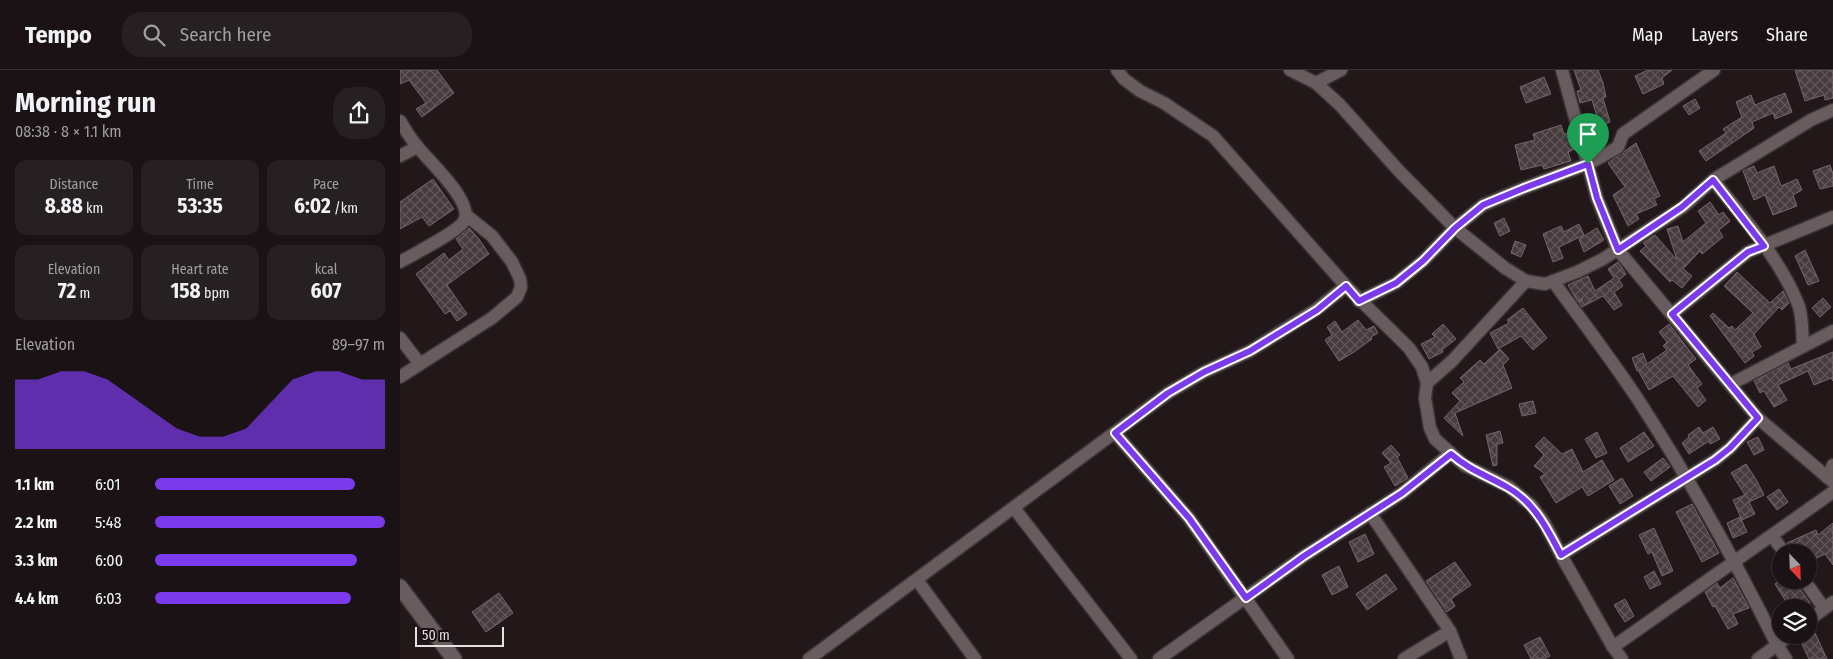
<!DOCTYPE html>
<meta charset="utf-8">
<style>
body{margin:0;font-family:"Fira Sans Condensed",sans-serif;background:#272022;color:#f1f3f6;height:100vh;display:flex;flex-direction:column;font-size:19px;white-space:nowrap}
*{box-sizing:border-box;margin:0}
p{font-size:16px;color:#9f9ea0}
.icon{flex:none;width:28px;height:28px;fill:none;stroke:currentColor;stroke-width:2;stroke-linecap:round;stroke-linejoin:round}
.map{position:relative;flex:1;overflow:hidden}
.side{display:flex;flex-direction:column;background:#1a1214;width:400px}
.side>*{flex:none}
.needle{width:32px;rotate:157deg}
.fabs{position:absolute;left:1372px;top:474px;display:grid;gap:10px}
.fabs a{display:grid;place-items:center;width:45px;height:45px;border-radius:50%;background:#1a1214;box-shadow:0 1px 4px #0004,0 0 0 1px #383234;font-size:25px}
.scale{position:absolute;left:15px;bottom:12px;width:89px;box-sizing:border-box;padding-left:5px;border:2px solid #e7e0e1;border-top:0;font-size:14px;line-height:18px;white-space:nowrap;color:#e7e0e1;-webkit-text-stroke:4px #190f11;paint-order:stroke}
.pin{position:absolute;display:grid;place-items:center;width:42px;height:42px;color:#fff;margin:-51px -21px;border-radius:50% 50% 50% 0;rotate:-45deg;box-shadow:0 0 5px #0007}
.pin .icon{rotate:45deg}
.round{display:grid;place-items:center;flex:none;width:52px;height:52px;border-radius:20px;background:#272022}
.headline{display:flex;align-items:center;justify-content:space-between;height:85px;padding:0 15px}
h1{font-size:28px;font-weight:700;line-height:38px}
.metrics{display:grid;grid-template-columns:repeat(3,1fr);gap:8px;height:85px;padding:5px 15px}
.metrics div{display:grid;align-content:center;border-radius:12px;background:#272022;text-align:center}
.metrics b{font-size:21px;font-weight:700}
.metrics small{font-size:14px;font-weight:400}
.metrics p{font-size:14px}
.chart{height:140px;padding:10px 15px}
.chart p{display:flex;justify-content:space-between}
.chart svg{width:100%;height:90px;margin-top:5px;fill:#7c3aed;opacity:.7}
ul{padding:0 15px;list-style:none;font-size:16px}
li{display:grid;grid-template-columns:80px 60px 1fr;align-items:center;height:38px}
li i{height:12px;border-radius:6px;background:#7c3aed}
header{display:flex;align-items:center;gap:30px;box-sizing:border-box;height:70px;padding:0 25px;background:#1a1214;border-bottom:1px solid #383234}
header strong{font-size:24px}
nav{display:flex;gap:28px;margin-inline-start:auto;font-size:18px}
.search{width:350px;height:45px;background:#272022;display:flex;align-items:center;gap:12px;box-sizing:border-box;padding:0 18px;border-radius:20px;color:#9f9ea0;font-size:19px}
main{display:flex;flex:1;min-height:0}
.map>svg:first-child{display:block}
.building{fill:url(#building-cross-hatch);stroke:#736669}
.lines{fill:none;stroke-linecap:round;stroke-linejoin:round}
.minor-casing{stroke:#3b3435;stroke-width:15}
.tertiary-casing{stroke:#3b3435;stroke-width:18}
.minor{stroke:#695c5f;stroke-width:12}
.tertiary{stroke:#695c5f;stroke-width:15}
.route-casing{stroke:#fff;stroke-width:10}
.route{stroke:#7c3aed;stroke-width:6}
</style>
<header>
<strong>Tempo</strong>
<div class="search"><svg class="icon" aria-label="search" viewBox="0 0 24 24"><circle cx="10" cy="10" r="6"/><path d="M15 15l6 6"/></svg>Search here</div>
<nav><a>Map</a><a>Layers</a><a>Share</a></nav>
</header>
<main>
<section class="side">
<div class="headline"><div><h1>Morning run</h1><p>08:38 · 8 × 1.1 km</p></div><a class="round"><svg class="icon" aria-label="share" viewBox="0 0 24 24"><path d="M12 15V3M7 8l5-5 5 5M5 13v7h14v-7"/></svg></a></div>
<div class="metrics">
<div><p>Distance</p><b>8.88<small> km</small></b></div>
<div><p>Time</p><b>53:35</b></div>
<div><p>Pace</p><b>6:02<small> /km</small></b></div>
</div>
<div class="metrics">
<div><p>Elevation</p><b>72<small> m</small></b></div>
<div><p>Heart rate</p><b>158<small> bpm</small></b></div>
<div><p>kcal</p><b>607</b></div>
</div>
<div class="chart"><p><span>Elevation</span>89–97 m</p>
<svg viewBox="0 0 160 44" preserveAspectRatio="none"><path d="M0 44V10L10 10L20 6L30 6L40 10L50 18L60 26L70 34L80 38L90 38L100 34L110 22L120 10L130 6L140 6L150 10L160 10V44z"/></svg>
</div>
<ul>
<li><b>1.1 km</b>6:01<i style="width:87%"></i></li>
<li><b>2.2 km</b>5:48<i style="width:100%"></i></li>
<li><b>3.3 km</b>6:00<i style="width:88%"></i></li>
<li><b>4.4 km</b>6:03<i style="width:85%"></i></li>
</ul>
</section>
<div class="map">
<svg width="1433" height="589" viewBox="0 0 1433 589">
<defs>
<pattern id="building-cross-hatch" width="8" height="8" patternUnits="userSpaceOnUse" patternTransform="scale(1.25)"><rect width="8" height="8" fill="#473b3e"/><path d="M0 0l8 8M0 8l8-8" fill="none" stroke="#62575a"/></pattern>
</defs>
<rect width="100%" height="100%" fill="#22181a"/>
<g class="building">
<path d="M0,0H37L54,23L22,47L16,39L26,33L9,10L0,14Z"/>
<path d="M1174,0H1198L1203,13L1206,27L1203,28L1210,52L1200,56L1192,30L1180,33L1177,21L1181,20Z"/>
<path d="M1248,0H1272L1262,8L1264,14L1243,24L1235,6Z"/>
<path d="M1395,0H1433V28L1425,30L1424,25L1405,31Z"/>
<path d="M1144,7L1151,24L1126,33L1120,17Z"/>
<path d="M1385,23L1392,42L1375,49L1373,43L1352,52L1354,58L1306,91L1299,81L1326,63L1323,59L1342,47L1336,32L1351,25L1355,35Z"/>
<path d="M1295,29L1300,38L1289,45L1283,36Z"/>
<path d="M1161,55L1164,64L1169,62L1175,79L1168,82L1171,91L1144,99L1142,95L1121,100L1115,75L1135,70L1133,64Z"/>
<path d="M1236,73L1260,126L1254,129L1257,135L1236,144L1239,149L1228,156L1213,125L1225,117L1208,93Z"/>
<path d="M1430,95L1433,104V116L1420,119L1413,101Z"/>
<path d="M1354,96L1357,103L1374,96L1381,116L1397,109L1402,120L1393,125L1397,136L1373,145L1365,125L1354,130L1343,101Z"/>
<path d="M33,109L54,139L29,156L22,147L0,159V132Z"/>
<path d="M1310,132L1319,145L1323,142L1330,151L1319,160L1323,167L1302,184L1300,181L1283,199L1292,206L1282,218L1272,210L1270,212L1240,181L1246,176L1243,173L1255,165L1277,190L1267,159L1278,156L1283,172L1306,153L1298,141Z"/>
<path d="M1104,148L1110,161L1100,166L1094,153Z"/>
<path d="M1179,154L1184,165L1159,177L1163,188L1153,192L1143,164L1161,156L1164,162Z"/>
<path d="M69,158L79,169L89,184L47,215L67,244L57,251L50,241L45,244L16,204L44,183L49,190L63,179L56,169Z"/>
<path d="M1197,158L1204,170L1184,182L1179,169Z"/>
<path d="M1115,171L1126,175L1121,187L1111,183Z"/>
<path d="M1405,180L1419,211L1408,215L1395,186Z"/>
<path d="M1218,192L1226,204L1219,210L1223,216L1214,222L1222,235L1214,240L1203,226L1182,237L1179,232L1183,229L1178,232L1168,215L1188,206L1195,221L1214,208L1208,199Z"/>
<path d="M1337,202L1370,233L1383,221L1389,233L1382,240L1379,237L1354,264L1361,277L1352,282L1354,286L1345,293L1310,246L1313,243L1329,258L1332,256L1335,260L1353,243L1324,216Z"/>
<path d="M1423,228L1431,237L1420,247L1412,238Z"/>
<path d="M1123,238L1147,268L1133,280L1121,266L1098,279L1090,263L1109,253L1107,250Z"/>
<path d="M958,250L966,260L974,256L978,263L971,267L972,269L954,282L939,291L925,270L932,265L927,257L935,251L942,262Z"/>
<path d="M1043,254L1056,269L1042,280L1043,282L1029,289L1021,274L1035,267L1032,264Z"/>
<path d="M1269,254L1296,289L1288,295L1302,314L1297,318L1306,330L1298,337L1273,306L1249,320L1238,300L1237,301L1232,288L1243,283L1247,294L1267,280L1263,276L1267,272L1259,262Z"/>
<path d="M1100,279L1109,289L1103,295L1112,318L1055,343L1063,366L1044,348L1060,331L1052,323L1064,312L1060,308L1080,290L1084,294Z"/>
<path d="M1433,282V311L1431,308L1414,315L1408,301L1378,315L1387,330L1374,337L1364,321L1360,323L1354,311L1388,293L1391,299Z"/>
<path d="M1133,331L1136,343L1122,346L1119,334Z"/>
<path d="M1299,357L1303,363L1313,357L1320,369L1310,374L1309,371L1289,384L1282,373L1289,367L1288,365Z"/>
<path d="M1100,361L1103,373L1097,374V395L1093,396L1086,365Z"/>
<path d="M1197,362L1207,383L1196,388L1185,369Z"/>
<path d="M1244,362L1254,376L1228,392L1220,378Z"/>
<path d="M1144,367L1162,384L1172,379L1183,402L1202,390L1214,410L1188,426L1182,417L1156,433L1140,407L1145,404L1134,396L1144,385L1135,376Z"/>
<path d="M1358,367L1364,380L1354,385L1347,372Z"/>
<path d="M991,375L1000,385L997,387L1008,408L995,416L984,397L991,393L982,383Z"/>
<path d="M1263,388L1270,397L1251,411L1244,402Z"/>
<path d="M1346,394L1357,411L1364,425L1349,432L1355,444L1342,450L1333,430L1345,425L1331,403Z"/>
<path d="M1222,408L1233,426L1220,434L1209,416Z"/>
<path d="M1379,419L1388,432L1377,440L1367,427Z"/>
<path d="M1292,434L1319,483L1302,492L1276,442Z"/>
<path d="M1340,447L1347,462L1333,468L1327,453Z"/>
<path d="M1433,453V495L1425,484L1409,492V482H1392L1387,473L1416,460L1418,465Z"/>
<path d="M1254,458L1273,501L1262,506L1252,482L1248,484L1239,465Z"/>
<path d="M965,464L974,484L958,492L949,472Z"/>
<path d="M1055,492L1071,515L1051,529L1055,536L1047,542L1026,511Z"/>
<path d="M939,496L948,517L932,525L922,505Z"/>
<path d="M1254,501L1261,514L1250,519L1244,507Z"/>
<path d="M986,504L997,519L967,540L956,524Z"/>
<path d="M1333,508L1349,538L1333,544L1338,554L1328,559L1315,536L1313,537L1305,522L1317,513L1320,518Z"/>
<path d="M1381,510H1396L1397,515L1410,533L1403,538H1390L1375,514Z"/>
<path d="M99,523L113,543L86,562L72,542Z"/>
<path d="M1225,529L1234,546L1225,552L1214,535Z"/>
<path d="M1415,563L1427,589H1409L1400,570Z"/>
<path d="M1140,567L1150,586L1144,589H1131L1124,575Z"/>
</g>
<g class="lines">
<defs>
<g id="minor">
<path d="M717,0L724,9L740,21L764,33L813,66L946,216L1009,278L1022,297L1027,313L1025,328L1030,358L1035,369L1064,395L1109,417L1131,435L1145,454L1161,485L1213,577L1222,589"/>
<path d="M890,0L916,13L940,35L999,101L1055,158L1105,198L1126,211L1145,214L1177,202L1203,189L1283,137L1313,110L1411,50L1433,40"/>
<path d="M1162,0L1197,128L1218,180L1358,348L1433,412"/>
<path d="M916,13L941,0"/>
<path d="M0,51C5,59 10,68 17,76C27,90 75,132 64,151C59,161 12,185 0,192"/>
<path d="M0,86L17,77"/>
<path d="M1313,110C1343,147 1380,189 1398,234C1403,246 1402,263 1403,276"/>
<path d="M1153,211C1182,251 1212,290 1239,331C1290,410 1336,492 1377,575L1358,589"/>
<path d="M959,231L996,213L1023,191L1055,158L1083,135L1124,118L1188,94L1208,83L1218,77L1223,64L1314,0"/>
<path d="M1272,244L1348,182L1433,147"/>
<path d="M0,268L20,294"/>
<path d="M0,307L92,248L117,227L121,217L120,209L112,192L92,166L66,145"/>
<path d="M1027,313L1052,291L1126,211"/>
<path d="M1331,314L1433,261"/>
<path d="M715,363L789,448L888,589"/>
<path d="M1428,408L1433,395"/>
<path d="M614,438L731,589"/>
<path d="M970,443L1050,561L1061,589"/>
<path d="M1372,466L1384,482"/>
<path d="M1161,485L1315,390L1330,378L1358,348"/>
<path d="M517,510L575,589"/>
<path d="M1404,510L1424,538"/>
<path d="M1409,550L1433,532"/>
<path d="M1213,577L1433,422"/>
<path d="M409,589L768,323L804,302L850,281L917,239L946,216"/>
<path d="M759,589L904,486L1002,423L1051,383"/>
<path d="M1004,589L1050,561"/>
<path d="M1386,589L1377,575L1390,565"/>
</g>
<path id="tertiary" d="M0,517L54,589"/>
</defs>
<use href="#minor" class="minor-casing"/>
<use href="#tertiary" class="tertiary-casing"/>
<use href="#minor" class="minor"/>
<use href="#tertiary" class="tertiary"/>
</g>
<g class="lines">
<defs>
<path id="route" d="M1188,94L1197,128L1218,180L1282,137L1313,110L1364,176L1348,182L1272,244L1358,348L1330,378L1315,390L1161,485C1147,458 1134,432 1107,417C1086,405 1069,400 1051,384L1002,423L904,486L846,528L789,448L715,363L768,323L804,302L850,281L917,240L946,216L959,231L996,213L1023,191L1055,158L1083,135L1124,118Z"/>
</defs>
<use href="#route" class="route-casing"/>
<use href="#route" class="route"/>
</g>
</svg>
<div class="fabs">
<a><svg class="needle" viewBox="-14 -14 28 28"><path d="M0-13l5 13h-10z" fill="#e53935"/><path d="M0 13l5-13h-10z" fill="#9f9ea0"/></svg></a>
<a><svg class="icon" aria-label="layers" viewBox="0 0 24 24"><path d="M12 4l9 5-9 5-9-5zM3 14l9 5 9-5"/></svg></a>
</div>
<div class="scale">50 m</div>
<div class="pin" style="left:1188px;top:94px;background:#1e9e55"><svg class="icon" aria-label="arrive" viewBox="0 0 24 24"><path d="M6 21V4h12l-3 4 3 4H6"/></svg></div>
</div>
</main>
